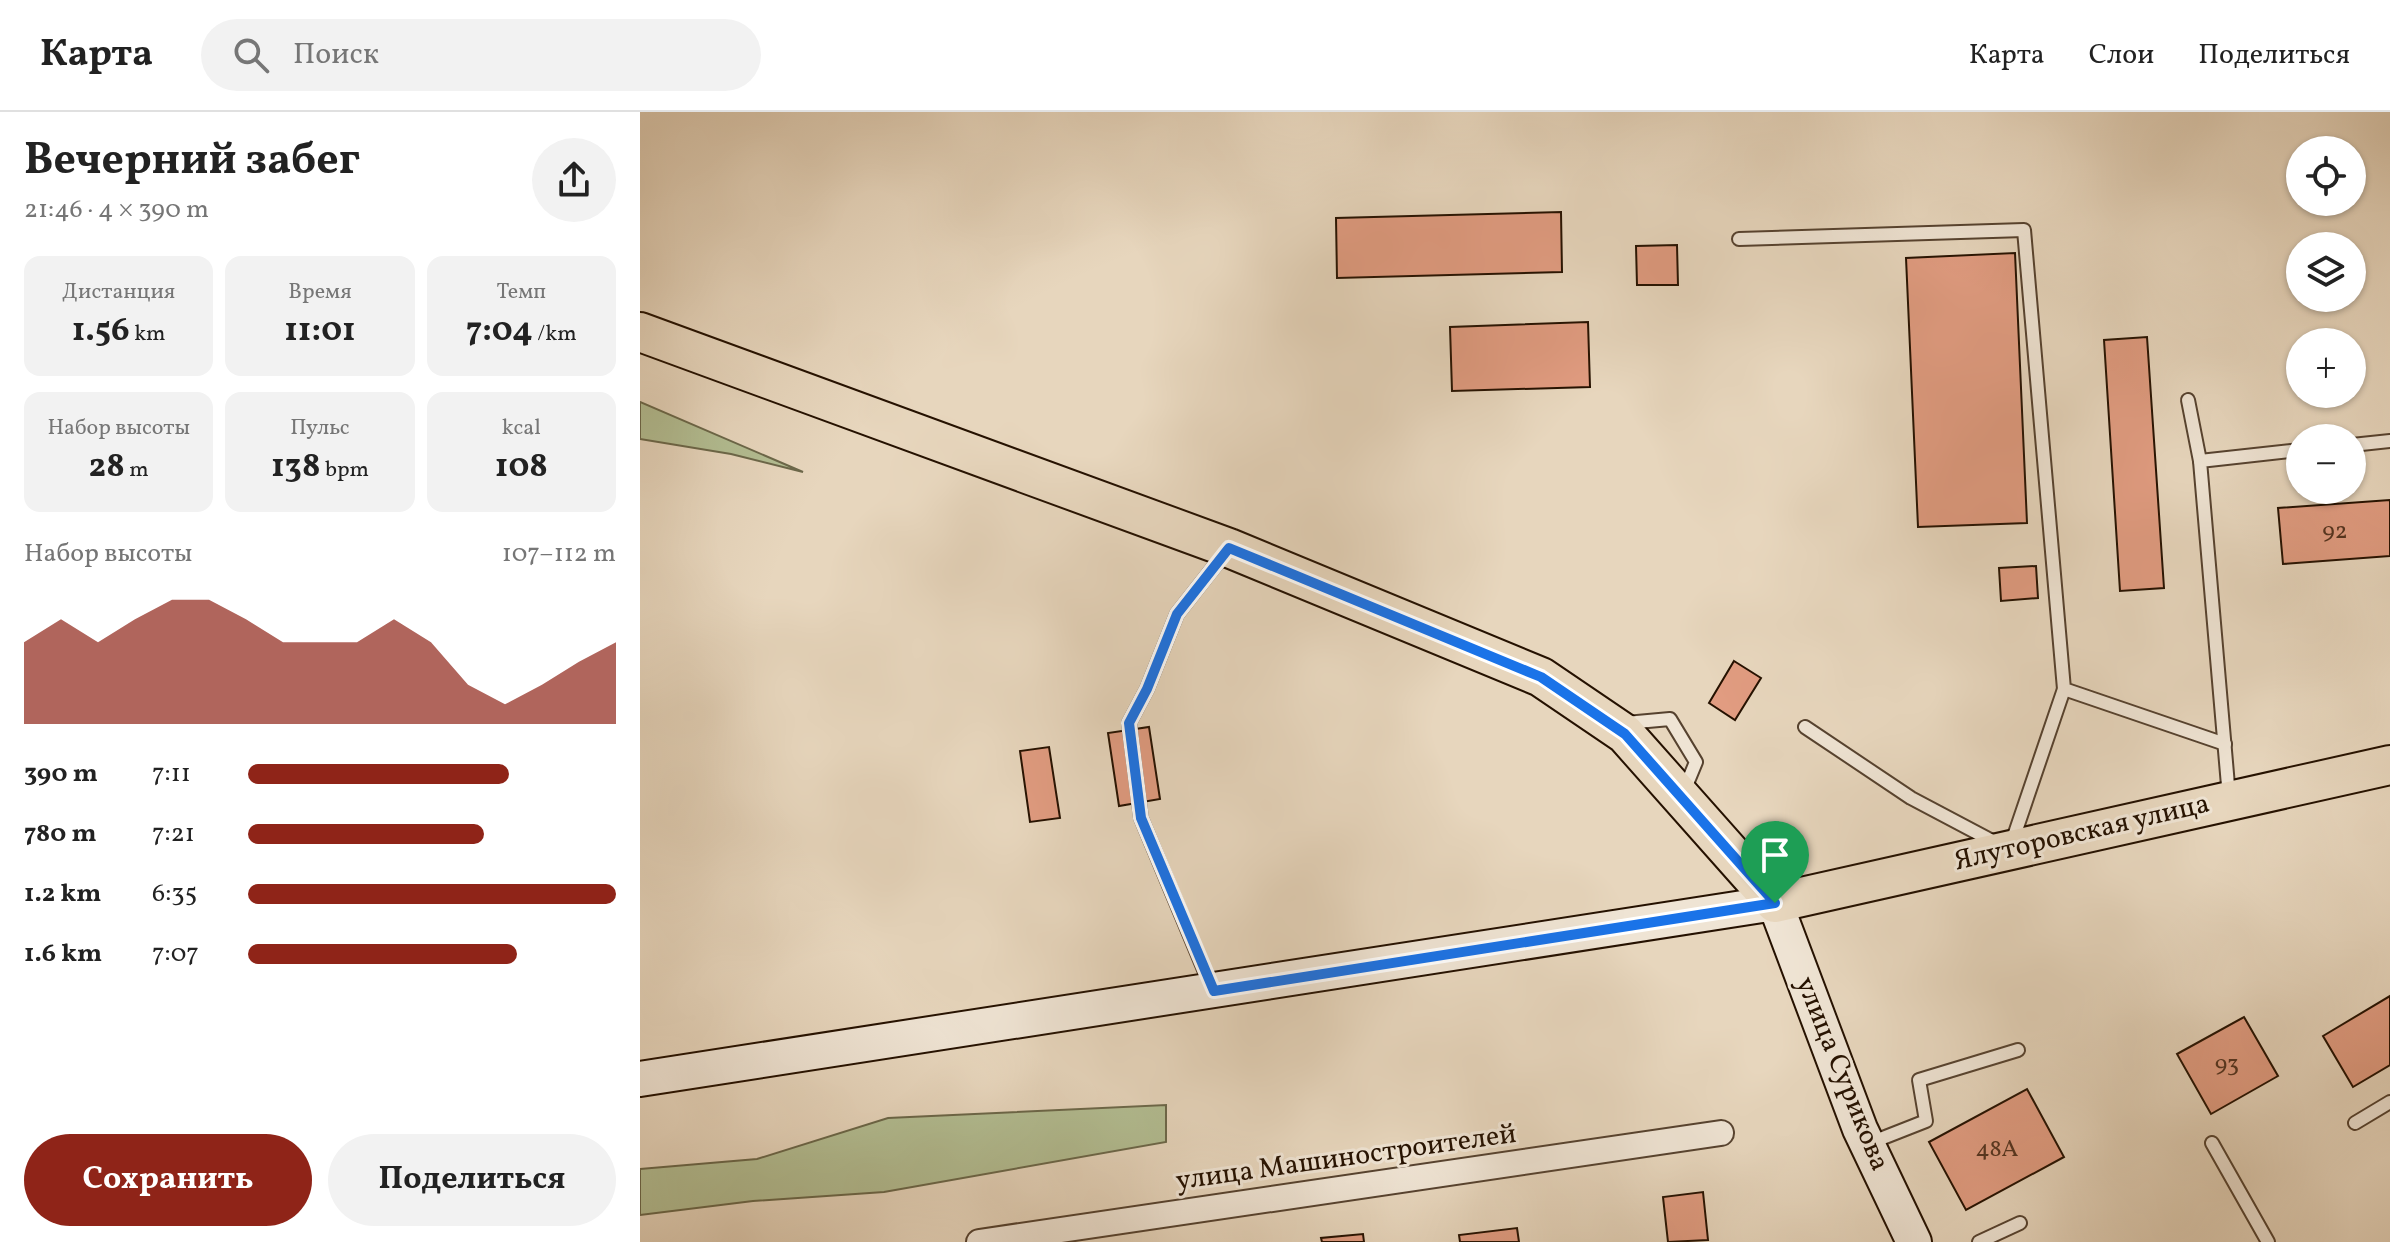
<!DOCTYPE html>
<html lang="ru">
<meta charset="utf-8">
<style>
body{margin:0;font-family:Vollkorn,serif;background:#f2f2f2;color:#222;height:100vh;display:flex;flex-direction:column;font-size:30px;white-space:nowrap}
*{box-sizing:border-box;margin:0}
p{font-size:26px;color:#767676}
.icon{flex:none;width:44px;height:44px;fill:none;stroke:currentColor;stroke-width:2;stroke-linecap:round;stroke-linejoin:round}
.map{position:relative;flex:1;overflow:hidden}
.side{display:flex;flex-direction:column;background:#fff;width:640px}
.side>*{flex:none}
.controls{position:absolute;left:1646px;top:24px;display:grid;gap:16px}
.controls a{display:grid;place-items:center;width:80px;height:80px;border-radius:50%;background:#fff;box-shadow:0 2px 6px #0004;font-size:40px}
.pin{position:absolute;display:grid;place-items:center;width:68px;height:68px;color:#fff;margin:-82px -34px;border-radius:50% 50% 50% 0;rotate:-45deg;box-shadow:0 0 8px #0007}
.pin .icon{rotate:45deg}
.round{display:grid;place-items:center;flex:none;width:84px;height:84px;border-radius:42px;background:#f2f2f2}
.overview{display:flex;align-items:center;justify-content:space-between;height:136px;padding:0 24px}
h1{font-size:44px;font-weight:700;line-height:60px}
.metrics{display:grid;grid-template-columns:repeat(3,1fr);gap:12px;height:136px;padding:8px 24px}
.metrics div{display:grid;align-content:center;border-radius:16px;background:#f2f2f2;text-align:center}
.metrics b{font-size:34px;font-weight:700}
.metrics small{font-size:22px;font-weight:400}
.metrics p{font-size:22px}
.chart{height:224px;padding:16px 24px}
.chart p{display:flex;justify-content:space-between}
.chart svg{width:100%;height:144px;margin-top:8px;fill:#8f2418;opacity:.7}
.button{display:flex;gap:16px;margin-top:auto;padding:16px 24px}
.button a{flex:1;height:92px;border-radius:48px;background:#8f2418;color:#fff;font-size:32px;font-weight:700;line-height:92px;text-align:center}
.button a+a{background:#f2f2f2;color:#222}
ul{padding:0 24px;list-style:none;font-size:26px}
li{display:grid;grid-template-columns:128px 96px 1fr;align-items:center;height:60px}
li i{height:20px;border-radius:10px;background:#8f2418}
header{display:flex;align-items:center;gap:48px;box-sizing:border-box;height:112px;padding:0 40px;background:#fff;border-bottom:2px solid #e0e0e0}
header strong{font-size:38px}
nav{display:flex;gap:44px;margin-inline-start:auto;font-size:28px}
.search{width:560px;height:72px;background:#f2f2f2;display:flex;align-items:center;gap:20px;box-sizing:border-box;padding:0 28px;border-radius:44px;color:#767676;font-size:30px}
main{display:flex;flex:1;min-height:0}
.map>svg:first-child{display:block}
.green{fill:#b3be93;stroke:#6c684a;stroke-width:2}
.building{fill:#e19c81;stroke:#251100;stroke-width:2}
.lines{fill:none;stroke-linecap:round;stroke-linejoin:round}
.lane-casing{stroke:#56422f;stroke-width:16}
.street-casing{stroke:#56422f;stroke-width:28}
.secondary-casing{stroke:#251100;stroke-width:38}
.primary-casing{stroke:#251100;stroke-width:42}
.lane{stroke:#efe4d4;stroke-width:12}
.street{stroke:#efe4d4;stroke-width:24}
.secondary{stroke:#efe4d4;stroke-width:34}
.primary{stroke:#e7d6bd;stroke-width:38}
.route-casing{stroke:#fff;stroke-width:16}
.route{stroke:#1a73e8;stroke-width:10}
.labels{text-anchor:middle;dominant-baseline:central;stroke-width:6;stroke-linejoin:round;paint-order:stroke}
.number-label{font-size:24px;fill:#543420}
.street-label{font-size:28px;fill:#251100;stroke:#efe4d4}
</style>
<header>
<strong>Карта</strong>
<div class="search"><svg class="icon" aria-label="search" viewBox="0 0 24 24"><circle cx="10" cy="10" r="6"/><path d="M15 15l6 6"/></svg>Поиск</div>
<nav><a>Карта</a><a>Слои</a><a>Поделиться</a></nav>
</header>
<main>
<section class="side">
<div class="overview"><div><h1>Вечерний забег</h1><p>21:46 · 4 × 390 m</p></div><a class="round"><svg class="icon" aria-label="share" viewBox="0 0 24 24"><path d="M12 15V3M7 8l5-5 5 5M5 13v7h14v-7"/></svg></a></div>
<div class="metrics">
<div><p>Дистанция</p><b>1.56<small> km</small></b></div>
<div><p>Время</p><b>11:01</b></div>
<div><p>Темп</p><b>7:04<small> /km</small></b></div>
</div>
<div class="metrics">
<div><p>Набор высоты</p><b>28<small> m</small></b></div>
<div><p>Пульс</p><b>138<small> bpm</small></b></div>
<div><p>kcal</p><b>108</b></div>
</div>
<div class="chart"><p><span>Набор высоты</span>107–112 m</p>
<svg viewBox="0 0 160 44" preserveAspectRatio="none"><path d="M0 44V19L10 12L20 19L30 12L40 6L50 6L60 12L70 19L80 19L90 19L100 12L110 19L120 32L130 38L140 32L150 25L160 19V44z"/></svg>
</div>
<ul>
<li><b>390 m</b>7:11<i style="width:71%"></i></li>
<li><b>780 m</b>7:21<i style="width:64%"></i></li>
<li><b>1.2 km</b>6:35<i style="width:100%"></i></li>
<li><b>1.6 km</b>7:07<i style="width:73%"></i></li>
</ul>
<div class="button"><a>Сохранить</a><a>Поделиться</a></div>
</section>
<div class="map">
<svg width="1750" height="1130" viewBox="0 0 1750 1130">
<rect width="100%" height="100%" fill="#e7d6bd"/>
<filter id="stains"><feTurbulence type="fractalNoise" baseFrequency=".0025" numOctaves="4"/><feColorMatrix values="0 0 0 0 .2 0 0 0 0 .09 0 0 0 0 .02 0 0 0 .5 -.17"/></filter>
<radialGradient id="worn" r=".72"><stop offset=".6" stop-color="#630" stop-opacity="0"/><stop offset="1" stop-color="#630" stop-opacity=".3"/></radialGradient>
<g class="green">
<path d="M0,290L163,360L91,342L0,327Z"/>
<path d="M526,993V1030L244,1080L113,1089L0,1103V1057L117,1047L248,1006Z"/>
</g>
<g class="building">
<path d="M921,100L922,160L697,166L696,106Z"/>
<path d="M1037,133L1038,173H997L996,134Z"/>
<path d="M1375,141L1387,411L1278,415L1266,146Z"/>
<path d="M948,210L950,275L812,279L810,215Z"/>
<path d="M1507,225L1524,476L1480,479L1464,228Z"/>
<path d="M1750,388V444L1643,452L1638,396Z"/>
<path d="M1396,454L1398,486L1361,489L1359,456Z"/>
<path d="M1094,549L1121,566L1095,608L1069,591Z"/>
<path d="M509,615L520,687L479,694L468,621Z"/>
<path d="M409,635L420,706L390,710L380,639Z"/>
<path d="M1750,884V953L1713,975L1683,924Z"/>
<path d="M1604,905L1638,964L1571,1002L1537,942Z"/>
<path d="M1387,977L1424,1045L1326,1098L1289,1030Z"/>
<path d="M1063,1080L1068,1128L1028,1130L1023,1085Z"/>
<path d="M877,1116L879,1130H820L819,1123Z"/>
<path d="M723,1122L724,1130H682L681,1126Z"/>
</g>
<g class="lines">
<defs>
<g id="lane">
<path d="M1099,127L1384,118L1424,577L1585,632"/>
<path d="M1548,288L1560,349"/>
<path d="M1712,333L1750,329"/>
<path d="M986,611L1030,607L1056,650L1044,679"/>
<path d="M1165,615L1271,686L1358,732"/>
<path d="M1589,685L1560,349L1660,338"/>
<path d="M1371,733L1424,577"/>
<path d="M572,877L501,706L489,611L507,577L537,502L585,441"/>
<path d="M1715,1011L1750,990"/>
<path d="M1230,1031L1286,1009L1279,968L1378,938"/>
<path d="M1572,1031L1628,1130"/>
<path d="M1339,1130L1380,1111"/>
</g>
<path id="street" d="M339,1130L1081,1021"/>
<path id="secondary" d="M0,967L1135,791L1220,1017L1274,1130"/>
<path id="primary" d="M0,220L589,436L901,565L985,622L1135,791L1750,653"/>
</defs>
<use href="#lane" class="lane-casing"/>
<use href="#street" class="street-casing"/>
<use href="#secondary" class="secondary-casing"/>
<use href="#primary" class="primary-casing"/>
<use href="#lane" class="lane"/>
<use href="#street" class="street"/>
<use href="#secondary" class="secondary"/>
<use href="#primary" class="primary"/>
</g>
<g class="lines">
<defs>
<path id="route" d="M589,436L901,565L985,622L1135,791L574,879L501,706L489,611L507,577L537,502Z"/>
</defs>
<use href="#route" class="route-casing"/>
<use href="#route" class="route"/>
</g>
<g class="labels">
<g class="number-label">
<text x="1695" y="420">92</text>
<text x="1587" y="953">93</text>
<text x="1357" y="1038">48А</text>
</g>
<g class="street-label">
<text transform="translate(1442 721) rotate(-13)">Ялуторовская улица</text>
<text transform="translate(1202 962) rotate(68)">улица Сурикова</text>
<text transform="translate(706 1046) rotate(-8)">улица Машиностроителей</text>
</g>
</g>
<rect width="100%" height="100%" filter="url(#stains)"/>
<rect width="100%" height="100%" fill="url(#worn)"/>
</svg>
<div class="controls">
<a><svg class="icon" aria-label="locate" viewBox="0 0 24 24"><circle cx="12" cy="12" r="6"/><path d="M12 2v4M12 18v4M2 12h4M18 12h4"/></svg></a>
<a><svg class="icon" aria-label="layers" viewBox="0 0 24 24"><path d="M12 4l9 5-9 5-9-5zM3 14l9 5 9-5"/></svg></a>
<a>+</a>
<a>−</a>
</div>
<div class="pin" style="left:1135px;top:791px;background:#1e9e55"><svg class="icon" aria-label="arrive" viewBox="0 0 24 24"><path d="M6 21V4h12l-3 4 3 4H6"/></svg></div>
</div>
</main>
